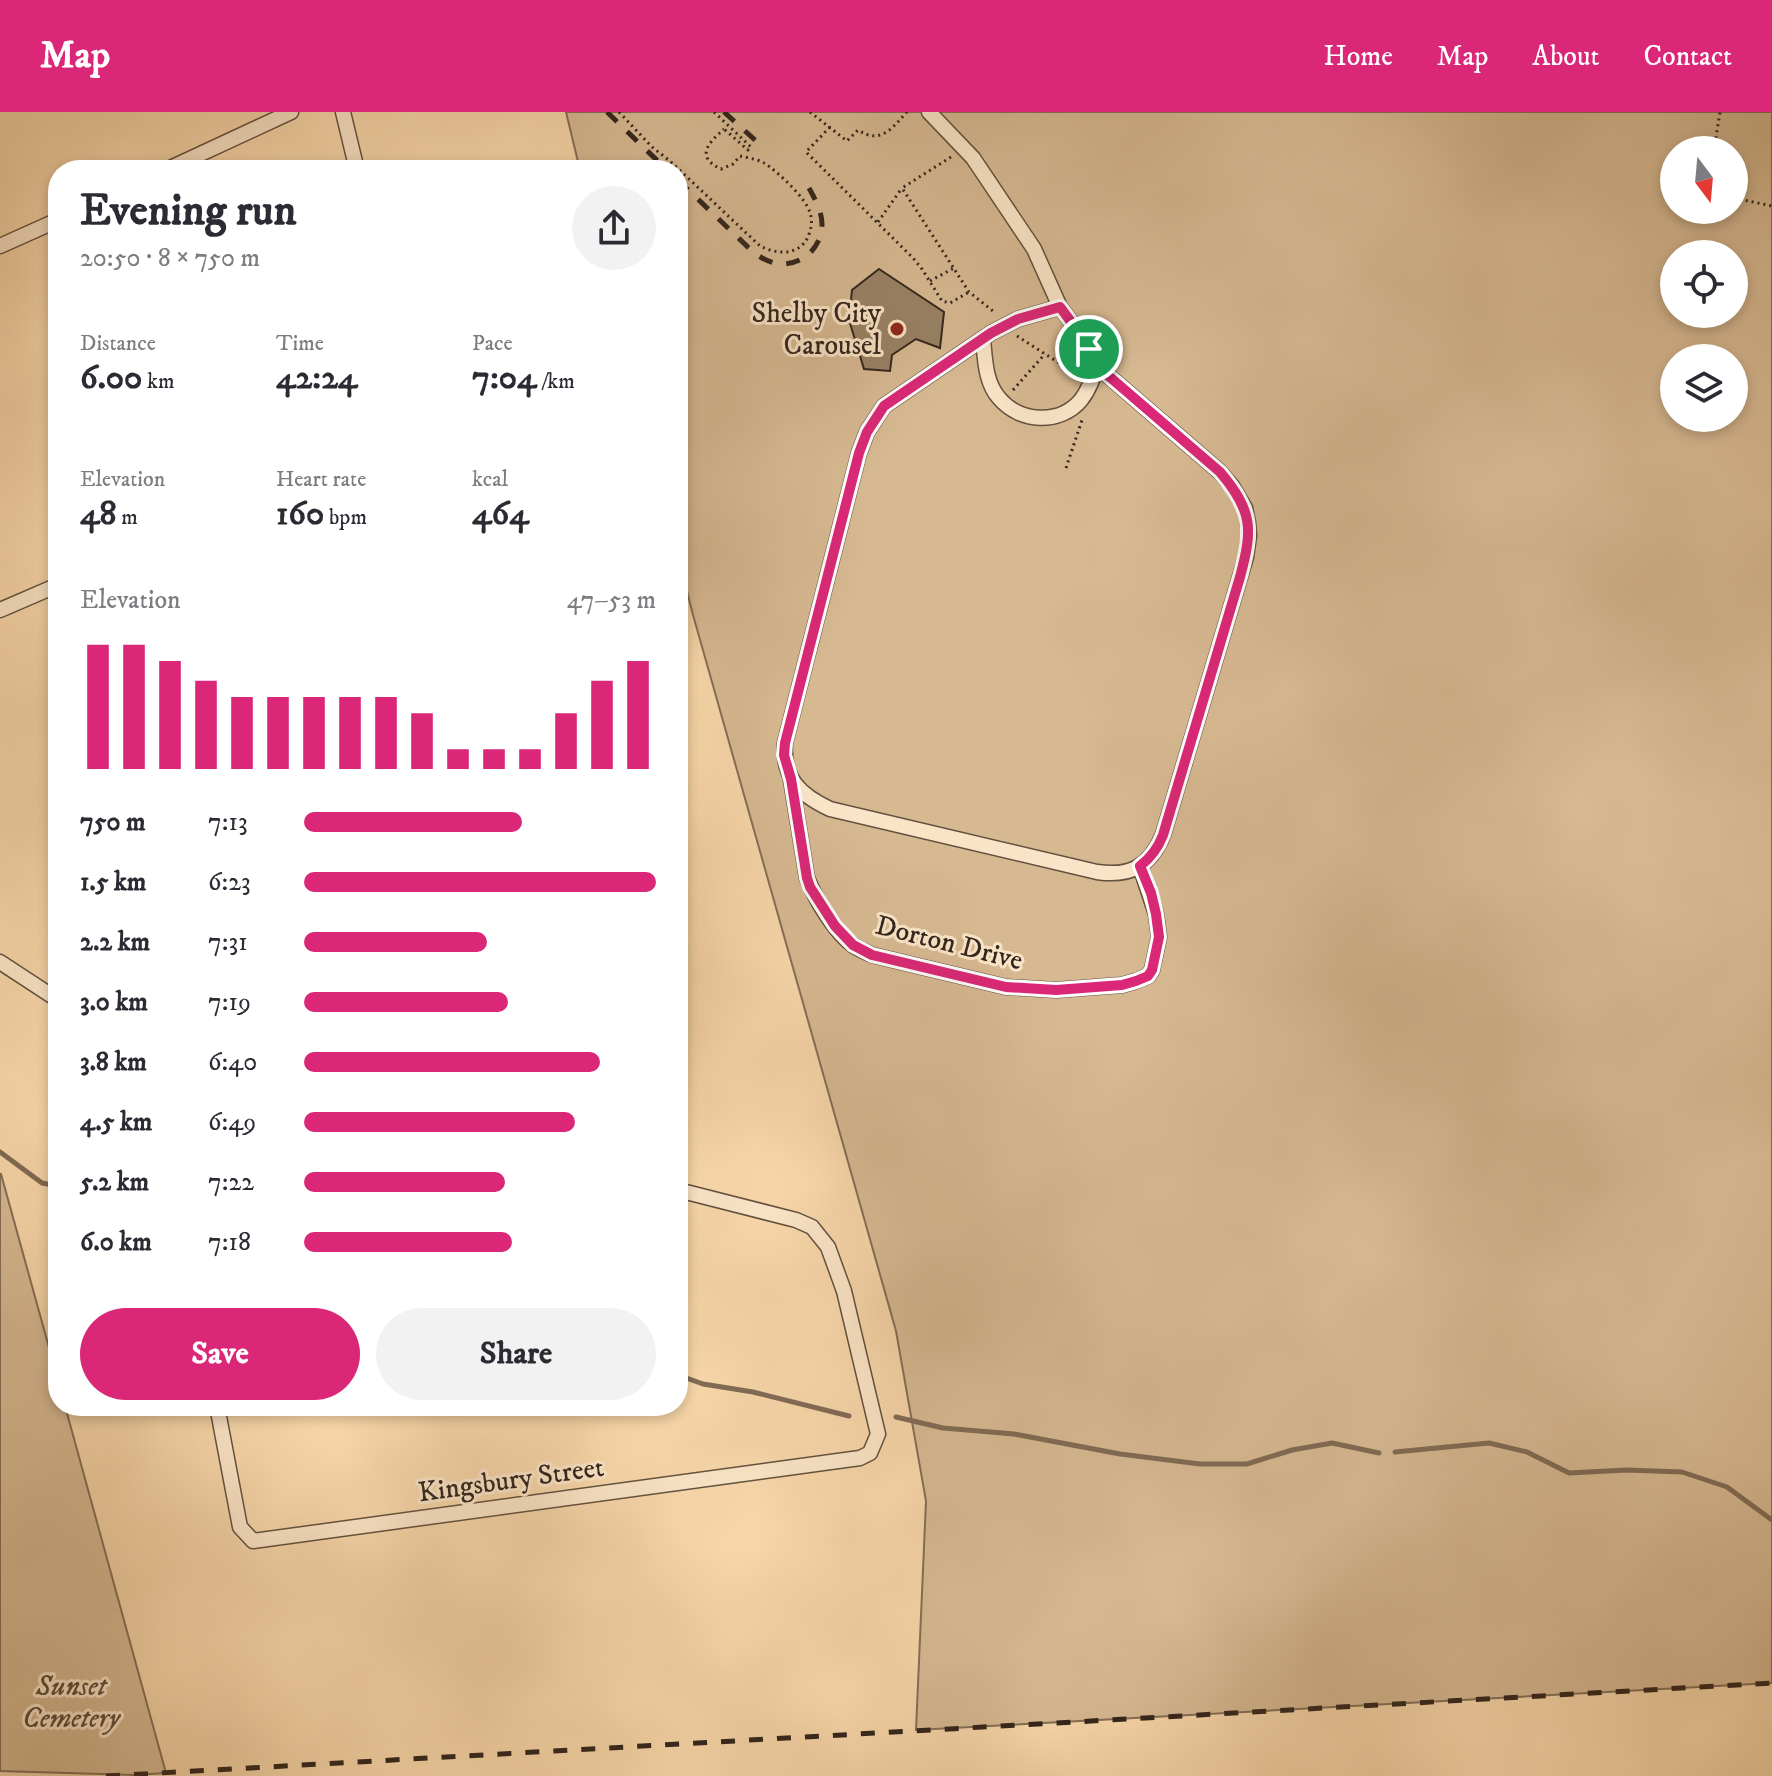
<!DOCTYPE html>
<meta charset="utf-8">
<style>
body{margin:0;font-family:"IM FELL DW Pica",serif;background:#f2f2f3;color:#2b2b33;height:100vh;display:flex;flex-direction:column;font-size:30px;white-space:nowrap}
*{box-sizing:border-box;margin:0}
p{font-size:26px;color:#7c7c81}
.icon{flex:none;width:44px;height:44px;fill:none;stroke:currentColor;stroke-width:2;stroke-linecap:round;stroke-linejoin:round}
.map{position:relative;flex:1;overflow:hidden}
.details{position:absolute;left:48px;top:48px;width:640px;height:1256px;display:flex;flex-direction:column;background:#fff;border-radius:32px;box-shadow:0 4px 12px #0003}
.details>*{flex:none}
.needle{width:52px;rotate:164deg}
.buttons{position:absolute;left:1660px;top:24px;display:grid;gap:16px}
.buttons a{display:grid;place-items:center;width:88px;height:88px;border-radius:50%;background:#fff;box-shadow:0 4px 12px #0003;font-size:40px}
.pin{position:absolute;display:grid;place-items:center;width:68px;height:68px;color:#fff;margin:-34px;border:4px solid #fff;border-radius:50%;box-shadow:0 2px 8px #0007}
.round{display:grid;place-items:center;flex:none;width:84px;height:84px;border-radius:42px;background:#f2f2f3}
.headline{display:flex;align-items:center;justify-content:space-between;height:136px;padding:0 32px}
h1{font-size:44px;font-weight:800;line-height:60px}
.figures{display:grid;grid-template-columns:repeat(3,1fr);gap:12px;height:136px;padding:8px 32px}
.figures div{display:grid;align-content:center}
.figures b{font-size:34px;font-weight:800}
.figures small{font-size:22px;font-weight:400}
.figures p{font-size:22px}
.chart{height:224px;padding:16px 32px}
.chart p{display:flex;justify-content:space-between}
.chart svg{width:100%;height:144px;margin-top:8px;stroke:#db2777;stroke-width:6}
.primary-button{display:flex;gap:16px;margin-top:auto;padding:16px 32px}
.primary-button a{flex:1;height:92px;border-radius:48px;background:#db2777;color:#fff;font-size:32px;font-weight:800;line-height:92px;text-align:center}
.primary-button a+a{background:#f2f2f3;color:#2b2b33}
ul{padding:0 32px;list-style:none;font-size:26px}
li{display:grid;grid-template-columns:128px 96px 1fr;align-items:center;height:60px}
li i{height:20px;border-radius:10px;background:#db2777}
header{display:flex;align-items:center;gap:48px;box-sizing:border-box;height:112px;padding:0 40px;background:#db2777;color:#fff}
header strong{font-size:38px}
nav{display:flex;gap:44px;margin-inline-start:auto;font-size:28px}
.map>svg:first-child{display:block}
.green{fill:#d6b891;stroke:#846e56;stroke-width:2;fill-rule:evenodd}
.lines{fill:none;stroke-linecap:round;stroke-linejoin:round}
.stream{stroke:#806b54;stroke-width:5}
.building{fill:#988165;stroke:#32251c;stroke-width:2}
.minor-casing{stroke:#63513f;stroke-width:17}
.path{stroke:#32251c;stroke-width:3;stroke-dasharray:2 4;stroke-linecap:butt}
.minor{stroke:#fae4c7;stroke-width:14}
.rail{stroke:#32251c;stroke-width:5;stroke-dasharray:14 14;stroke-linecap:butt}
.route-casing{stroke:#fff;stroke-width:16}
.route{stroke:#db2777;stroke-width:10}
.poi-dot{fill:#8f2418;stroke:#fae4c7;stroke-width:3}
.labels{text-anchor:middle;dominant-baseline:central;stroke-width:6;stroke-linejoin:round;paint-order:stroke}
.poi-label{font-size:28px;fill:#32251c;stroke:#fae4c7;text-anchor:end}
.street-label{font-size:28px;fill:#32251c;stroke:#fae4c7}
.park-label{font-size:28px;font-style:italic;fill:#5b4a39;stroke:#fae4c7}
</style>
<header>
<strong>Map</strong>
<nav><a>Home</a><a>Map</a><a>About</a><a>Contact</a></nav>
</header>
<div class="map">
<svg width="1772" height="1664" viewBox="0 0 1772 1664">
<rect width="100%" height="100%" fill="#f7d6a9"/>
<filter id="stains"><feTurbulence type="fractalNoise" baseFrequency=".0025" numOctaves="4"/><feColorMatrix values="0 0 0 0 .2 0 0 0 0 .09 0 0 0 0 .02 0 0 0 .5 -.17"/></filter>
<radialGradient id="worn" r=".72"><stop offset=".6" stop-color="#630" stop-opacity="0"/><stop offset="1" stop-color="#630" stop-opacity=".3"/></radialGradient>
<g class="green">
<path d="M566,0H1772V1571L916,1618L926,1389L896,1219L693,503L678,444V58H580ZM1674,38H1734V98H1674ZM1674,142H1734V202H1674ZM1674,246H1734V306H1674Z"/>
<path d="M0,1062H1L58,1268V1294H65L166,1661L134,1663L0,1659Z"/>
</g>
<g class="lines">
<g class="stream">
<path d="M0,1040L42,1071L58,1074"/>
<path d="M678,1263L703,1272L753,1280L849,1304"/>
<path d="M896,1305L943,1316L1014,1322L1120,1342L1200,1352H1247L1292,1338L1332,1331L1379,1341"/>
<path d="M1395,1340L1489,1331L1527,1340L1569,1361L1626,1358L1682,1360L1727,1375L1772,1408"/>
</g>
</g>
<path class="building" d="M879,157L944,200L940,236L916,227L892,243L890,259L864,257L849,208L852,178Z"/>
<g class="lines">
<defs>
<g id="minor">
<path d="M343,0L357,58"/>
<path d="M929,0L973,46L1034,137L1060,195L1080,222L1097,254L1220,360L1232,374L1245,396L1248,411L1249,424L1246,445L1163,723C1150,754 1131,765 1097,760L830,697C800,683 782,666 785,631L859,341L867,320L884,294L991,221L1018,207L1060,195"/>
<path d="M166,58L291,0"/>
<path d="M0,134L58,108"/>
<path d="M983,227C985,246 985,270 999,286C1020,311 1060,313 1081,288C1089,278 1093,266 1097,254"/>
<path d="M0,498L58,473"/>
<path d="M791,668L807,766C816,788 835,821 854,834C859,837 866,840 872,843L1006,875L1056,878L1122,873L1136,869L1148,864L1152,858L1159,825L1156,802L1140,754"/>
<path d="M0,850L58,888"/>
<path d="M217,1294L240,1415L253,1429L860,1346L870,1341L878,1322L844,1179L828,1135L812,1115L796,1108L678,1078"/>
</g>
</defs>
<use href="#minor" class="minor-casing"/>
<g class="path">
<path d="M619,0L652,35L670,49L760,134C776,142 798,145 808,125C811,117 813,109 810,101C807,87 776,58 764,51C757,47 748,46 740,44L733,52L721,57C695,45 708,31 724,17"/>
<path d="M714,0L751,35L748,38L724,17"/>
<path d="M810,0L847,29L858,18C881,33 892,16 907,0"/>
<path d="M830,15L806,40L913,146L922,157L942,189L950,191L969,180"/>
<path d="M1714,38L1720,0"/>
<path d="M951,45L902,76L969,180L993,199"/>
<path d="M1734,86L1772,94"/>
<path d="M878,110L902,76"/>
<path d="M930,169L954,156"/>
<path d="M1017,224L1078,263"/>
<path d="M1013,278L1045,242"/>
<path d="M1066,356L1082,308"/>
</g>
<use href="#minor" class="minor"/>
<g class="rail">
<path d="M607,0L667,58"/>
<path d="M724,0L765,37"/>
<path d="M678,68L753,140C761,146 772,152 782,152C805,152 822,134 822,112C822,100 815,87 809,76"/>
<path d="M106,1664L1772,1571"/>
</g>
</g>
<g class="lines">
<defs>
<path id="route" d="M1060,195L1080,222L1097,254L1220,360C1253,399 1253,417 1240,465L1163,723C1158,736 1152,745 1140,754L1151,781L1156,802L1159,825L1152,858L1148,864L1136,869L1122,873L1056,878L1006,875L872,843L853,833L835,814L810,775L807,766L791,667L784,643L785,631L859,341L867,320L884,294L991,221L1018,207Z"/>
</defs>
<use href="#route" class="route-casing"/>
<use href="#route" class="route"/>
</g>
<circle class="poi-dot" cx="897" cy="217" r="8"/>
<g class="labels">
<g class="poi-label">
<text x="881" y="201">Shelby City<tspan x="881" dy="32">Carousel</tspan></text>
</g>
<g class="street-label">
<text transform="translate(949 831) rotate(14)">Dorton Drive</text>
<text transform="translate(511 1368) rotate(-8)">Kingsbury Street</text>
</g>
<g class="park-label">
<text x="71" y="1574">Sunset<tspan x="71" dy="32">Cemetery</tspan></text>
</g>
</g>
<rect width="100%" height="100%" filter="url(#stains)"/>
<rect width="100%" height="100%" fill="url(#worn)"/>
</svg>
<div class="buttons">
<a><svg class="needle" viewBox="-14 -14 28 28"><path d="M0-13l5 13h-10z" fill="#e53935"/><path d="M0 13l5-13h-10z" fill="#7c7c81"/></svg></a>
<a><svg class="icon" aria-label="locate" viewBox="0 0 24 24"><circle cx="12" cy="12" r="6"/><path d="M12 2v4M12 18v4M2 12h4M18 12h4"/></svg></a>
<a><svg class="icon" aria-label="layers" viewBox="0 0 24 24"><path d="M12 4l9 5-9 5-9-5zM3 14l9 5 9-5"/></svg></a>
</div>
<div class="pin" style="left:1089px;top:237px;background:#1e9e55"><svg class="icon" aria-label="arrive" viewBox="0 0 24 24"><path d="M6 21V4h12l-3 4 3 4H6"/></svg></div>
<section class="details">
<div class="headline"><div><h1>Evening run</h1><p>20:50 · 8 × 750 m</p></div><a class="round"><svg class="icon" aria-label="share" viewBox="0 0 24 24"><path d="M12 15V3M7 8l5-5 5 5M5 13v7h14v-7"/></svg></a></div>
<div class="figures">
<div><p>Distance</p><b>6.00<small> km</small></b></div>
<div><p>Time</p><b>42:24</b></div>
<div><p>Pace</p><b>7:04<small> /km</small></b></div>
</div>
<div class="figures">
<div><p>Elevation</p><b>48<small> m</small></b></div>
<div><p>Heart rate</p><b>160<small> bpm</small></b></div>
<div><p>kcal</p><b>464</b></div>
</div>
<div class="chart"><p><span>Elevation</span>47–53 m</p>
<svg viewBox="0 0 160 44" preserveAspectRatio="none"><path d="M5 44V6M15 44V6M25 44V11M35 44V17M45 44V22M55 44V22M65 44V22M75 44V22M85 44V22M95 44V27M105 44V38M115 44V38M125 44V38M135 44V27M145 44V17M155 44V11"/></svg>
</div>
<ul>
<li><b>750 m</b>7:13<i style="width:62%"></i></li>
<li><b>1.5 km</b>6:23<i style="width:100%"></i></li>
<li><b>2.2 km</b>7:31<i style="width:52%"></i></li>
<li><b>3.0 km</b>7:19<i style="width:58%"></i></li>
<li><b>3.8 km</b>6:40<i style="width:84%"></i></li>
<li><b>4.5 km</b>6:49<i style="width:77%"></i></li>
<li><b>5.2 km</b>7:22<i style="width:57%"></i></li>
<li><b>6.0 km</b>7:18<i style="width:59%"></i></li>
</ul>
<div class="primary-button"><a>Save</a><a>Share</a></div>
</section>
</div>
